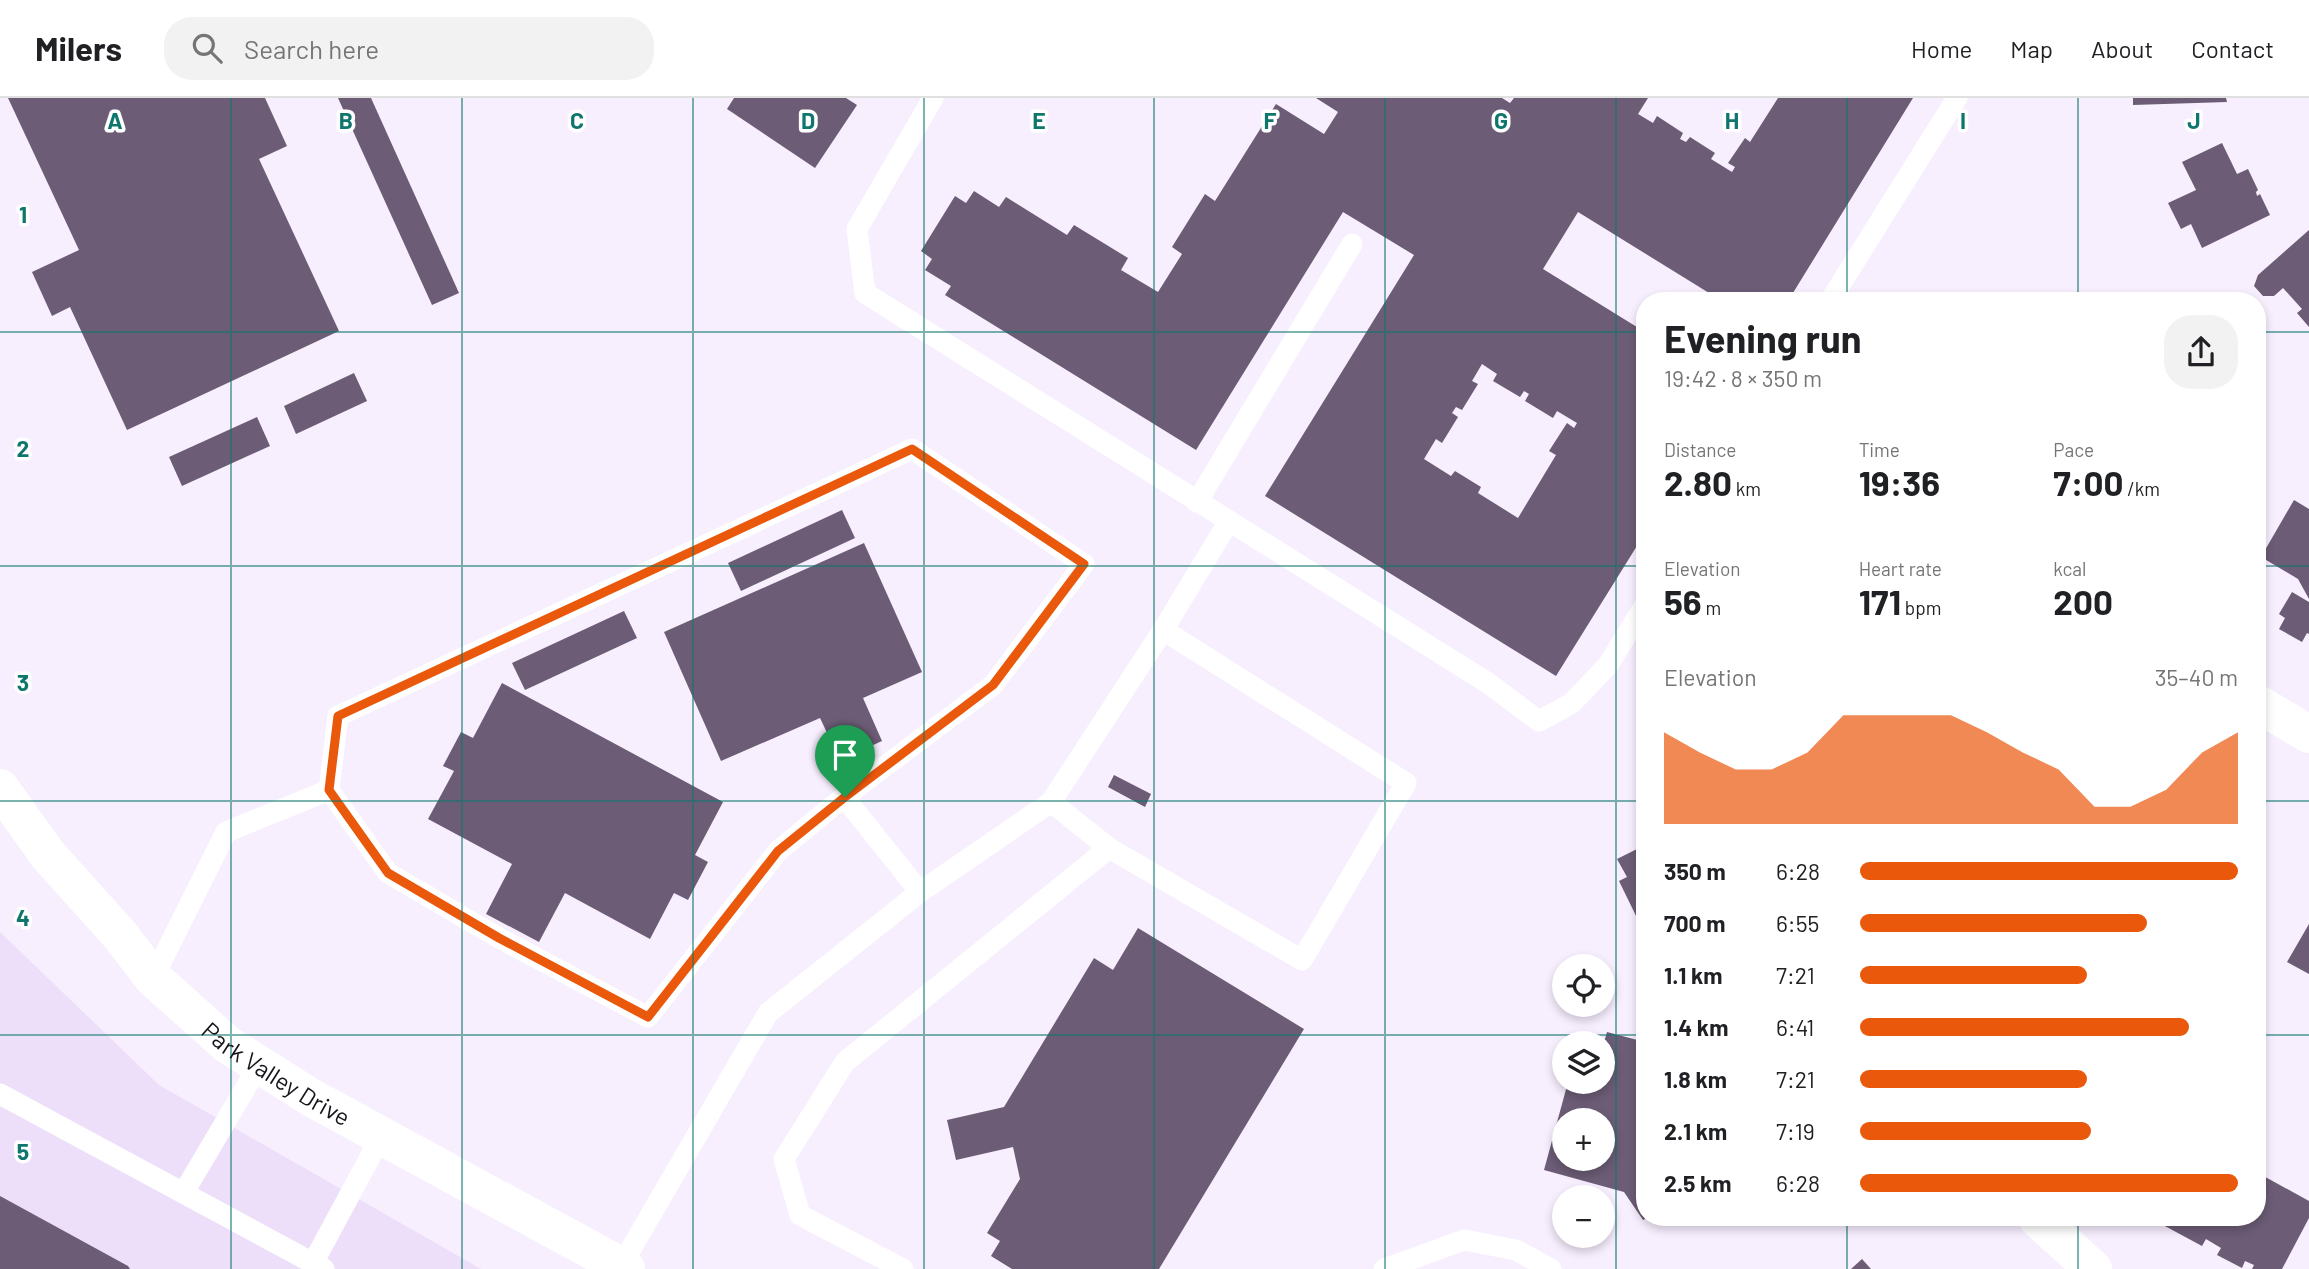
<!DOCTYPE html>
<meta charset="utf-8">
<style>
body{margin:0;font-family:Barlow,sans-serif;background:#f2f2f2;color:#202124;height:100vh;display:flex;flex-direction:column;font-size:26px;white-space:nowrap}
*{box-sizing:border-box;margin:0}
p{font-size:23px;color:#757577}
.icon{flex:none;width:38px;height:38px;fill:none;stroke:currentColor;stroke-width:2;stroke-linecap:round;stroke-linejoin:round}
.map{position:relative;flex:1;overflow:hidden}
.details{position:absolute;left:1636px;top:194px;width:630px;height:934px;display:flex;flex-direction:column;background:#fff;border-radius:28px;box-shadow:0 4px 10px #0003}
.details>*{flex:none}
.buttons{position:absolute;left:1552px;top:856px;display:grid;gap:14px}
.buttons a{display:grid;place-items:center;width:63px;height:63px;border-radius:50%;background:#fff;box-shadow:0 4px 10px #0003;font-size:35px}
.pin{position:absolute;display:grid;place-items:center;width:60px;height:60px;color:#fff;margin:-72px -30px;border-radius:50% 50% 50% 0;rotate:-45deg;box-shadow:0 0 7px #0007}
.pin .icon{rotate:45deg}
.round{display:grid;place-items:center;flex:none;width:74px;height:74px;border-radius:28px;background:#f2f2f2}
.headline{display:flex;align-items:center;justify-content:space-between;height:119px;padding:0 28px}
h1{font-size:38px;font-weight:700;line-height:52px}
.stats{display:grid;grid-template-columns:repeat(3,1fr);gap:10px;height:119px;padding:7px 28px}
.stats div{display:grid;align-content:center}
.stats b{font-size:35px;font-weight:700}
.stats small{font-size:19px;font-weight:400}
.stats p{font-size:19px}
.chart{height:196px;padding:14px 28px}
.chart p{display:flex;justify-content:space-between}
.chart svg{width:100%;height:126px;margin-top:7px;fill:#ea580c;opacity:.7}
ul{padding:0 28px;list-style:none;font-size:23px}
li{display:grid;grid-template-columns:112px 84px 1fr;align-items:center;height:52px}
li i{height:18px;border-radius:9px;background:#ea580c}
header{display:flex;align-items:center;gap:42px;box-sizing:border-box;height:98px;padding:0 35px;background:#fff;border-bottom:2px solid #e0e0e0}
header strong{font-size:33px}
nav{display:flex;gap:38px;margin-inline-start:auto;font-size:24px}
.search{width:490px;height:63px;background:#f2f2f2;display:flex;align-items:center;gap:18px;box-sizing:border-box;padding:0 24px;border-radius:28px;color:#757577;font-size:26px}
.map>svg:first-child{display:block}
.built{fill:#eddffa}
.building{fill:#6c5c76;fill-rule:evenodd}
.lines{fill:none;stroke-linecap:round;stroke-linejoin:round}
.lane{stroke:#fff;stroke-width:21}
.street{stroke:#fff;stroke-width:38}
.route-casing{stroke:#fff;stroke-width:14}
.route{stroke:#ea580c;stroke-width:9}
.grid{fill:none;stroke:#0f766e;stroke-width:2;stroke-opacity:0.55}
.labels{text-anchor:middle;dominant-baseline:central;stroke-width:7;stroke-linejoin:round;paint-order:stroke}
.street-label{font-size:24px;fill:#17131a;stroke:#fff}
.grid-label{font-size:23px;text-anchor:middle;font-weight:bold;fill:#0f766e;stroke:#fff;stroke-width:7;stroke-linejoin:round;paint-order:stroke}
</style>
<header>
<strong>Milers</strong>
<div class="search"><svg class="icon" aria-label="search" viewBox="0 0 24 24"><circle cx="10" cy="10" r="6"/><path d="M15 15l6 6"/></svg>Search here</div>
<nav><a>Home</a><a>Map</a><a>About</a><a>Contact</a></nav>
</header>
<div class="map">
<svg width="2309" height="1171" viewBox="0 0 2309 1171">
<rect width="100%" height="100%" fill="#f7eefe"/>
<path class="built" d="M0,834L159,987L481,1171H0Z"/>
<g class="building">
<path d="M8,0H265L287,48L259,61L339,233L127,332L70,209L52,218L32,174L79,152Z"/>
<path d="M338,0H371L459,195L432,207Z"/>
<path d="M734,0H846L857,7L815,70L727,11Z"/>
<path d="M1316,0H1502L1510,5L1514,0H1648L1638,16L1653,25L1657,18L1683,35L1680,41L1686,44L1690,39L1715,55L1711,61L1732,74L1735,69L1728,65L1745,40L1750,44L1778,0H1913L1788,203H1722L1578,114L1543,171L1645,234V435L1556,578L1265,398L1414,157L1343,114L1196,352L945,197L951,188L925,172L932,161L921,153L955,98L966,105L974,93L999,109L1006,99L1067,137L1074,127L1128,160L1121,172L1158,194L1182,156L1172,149L1205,96L1215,103L1276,6L1324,36L1338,14ZM1482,266L1497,276L1493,283L1520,299L1524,293L1529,296L1525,303L1553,320L1557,313L1577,325L1574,330L1567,325L1549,353L1556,357L1518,420L1478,395L1481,389L1455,373L1451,378L1424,361L1436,341L1442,345L1458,319L1452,315L1456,309L1462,312L1478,286L1472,283Z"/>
<path d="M2133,0H2226L2227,4L2133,7Z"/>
<path d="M2222,45L2237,76L2248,71L2258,92L2256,94L2257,98L2260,96L2270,117L2202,150L2191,126L2181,131L2168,105L2196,92L2182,64Z"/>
<path d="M2309,132V229L2297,215L2302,211L2283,190L2274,198H2263L2254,188L2258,177Z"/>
<path d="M354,275L367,303L296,336L284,308Z"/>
<path d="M257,319L270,348L182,388L169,359Z"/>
<path d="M2294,402L2309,411V501L2298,481L2261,459Z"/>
<path d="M842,412L855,440L741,493L728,465Z"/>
<path d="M864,445L922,574L863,600L882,643L840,662L820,620L721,663L664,534Z"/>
<path d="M2292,494L2309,504V536L2307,535L2302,544L2279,531L2285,520L2279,516Z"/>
<path d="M624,513L637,540L525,592L512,565Z"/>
<path d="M502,585L723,704L695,757L708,764L688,802L674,795L650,841L565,795L539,844L486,816L512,766L428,721L454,673L443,668L461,634L473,640Z"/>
<path d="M1114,677L1151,696L1145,709L1108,689Z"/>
<path d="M1645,747V821L1639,824L1619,783L1627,779L1617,761Z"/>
<path d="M2309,826V876L2287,864Z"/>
<path d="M1138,830L1304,931L1159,1171H1012L991,1158L1000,1143L987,1135L1020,1081L1013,1049L956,1062L947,1022L1004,1009L1094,860L1113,872Z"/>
<path d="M1607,934L1645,944V1121L1643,1122L1624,1094L1544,1072L1568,984H1603V948ZM1564,1022H1603V1060H1564Z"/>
<path d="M2258,1075L2309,1103V1120L2282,1171H2252L2254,1167L2245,1163L2242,1170L2217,1157L2221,1150L2206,1141L2202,1148L2150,1120H2258Z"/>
<path d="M0,1098L128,1168L130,1171H0Z"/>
<path d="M1862,1161L1871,1171H1851Z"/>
</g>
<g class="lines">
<g class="lane">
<path d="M933,0L857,131L865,195L1488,585L1539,623L1572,605L1608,567L1645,507"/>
<path d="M1830,203L1957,0"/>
<path d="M1197,404L1352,146"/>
<path d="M1163,532L1229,423"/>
<path d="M844,699L920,794"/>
<path d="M153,880L226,734L329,692L338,618L912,351L1084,466L993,587L844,699L778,753L648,919L499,840L388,775L329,692"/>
<path d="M0,996L324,1171"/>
<path d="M184,1094L259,967"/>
<path d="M313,1165L382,1037"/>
<path d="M621,1168L768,915L920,794L1051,704L1163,532L1406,685L1302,862L1109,750L1051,704"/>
<path d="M903,1171L800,1117L784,1061L845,964L1109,750"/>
<path d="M1384,1171L1464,1142L1516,1152L1551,1171"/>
</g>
<g class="street">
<path d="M2258,606L2309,636"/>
<path id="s1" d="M0,690L48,757L120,837L153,880L228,947L312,1000L626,1171"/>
<path d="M2037,1120L2093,1171"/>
</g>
</g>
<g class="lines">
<defs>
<path id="route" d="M912,351L1084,466L993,587L845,699L778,753L648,919L499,840L388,775L329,692L338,618Z"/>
</defs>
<use href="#route" class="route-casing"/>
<use href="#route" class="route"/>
</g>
<path class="grid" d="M231,0V1171M462,0V1171M693,0V1171M924,0V1171M1154,0V1171M1385,0V1171M1616,0V1171M1847,0V203M2078,0V203M0,234H1645M2258,234H2309M0,468H1645M2258,468H2309M0,703H1645M2258,703H2309M0,937H1645M2258,937H2309M1847,1120V1171M2078,1120V1171"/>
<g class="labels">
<g class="street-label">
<text stroke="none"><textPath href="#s1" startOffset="401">Park Valley Drive</textPath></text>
</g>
</g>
<g class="grid-label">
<text x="115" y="31">A</text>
<text x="346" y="31">B</text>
<text x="577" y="31">C</text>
<text x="808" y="31">D</text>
<text x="1039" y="31">E</text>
<text x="1270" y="31">F</text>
<text x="1501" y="31">G</text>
<text x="1732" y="31">H</text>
<text x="1963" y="31">I</text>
<text x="2194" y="31">J</text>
<text x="23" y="125">1</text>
<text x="23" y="359">2</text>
<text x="23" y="593">3</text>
<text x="23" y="828">4</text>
<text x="23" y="1062">5</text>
</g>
</svg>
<div class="buttons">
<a><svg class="icon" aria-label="locate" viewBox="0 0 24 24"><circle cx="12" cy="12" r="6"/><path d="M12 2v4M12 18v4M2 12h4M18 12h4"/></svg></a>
<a><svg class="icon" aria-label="layers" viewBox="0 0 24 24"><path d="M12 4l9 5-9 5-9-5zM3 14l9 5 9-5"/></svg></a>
<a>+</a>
<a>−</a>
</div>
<div class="pin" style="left:845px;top:699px;background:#1e9e55"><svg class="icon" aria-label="arrive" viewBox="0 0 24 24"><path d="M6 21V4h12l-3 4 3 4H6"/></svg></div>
<section class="details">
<div class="headline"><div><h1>Evening run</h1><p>19:42 · 8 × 350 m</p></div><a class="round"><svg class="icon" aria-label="share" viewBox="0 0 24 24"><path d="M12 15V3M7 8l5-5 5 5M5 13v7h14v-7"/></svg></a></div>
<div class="stats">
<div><p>Distance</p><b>2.80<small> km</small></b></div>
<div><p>Time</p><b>19:36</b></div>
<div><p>Pace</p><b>7:00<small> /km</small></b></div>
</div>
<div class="stats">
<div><p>Elevation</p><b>56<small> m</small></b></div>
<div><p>Heart rate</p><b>171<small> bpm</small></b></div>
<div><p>kcal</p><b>200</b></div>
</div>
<div class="chart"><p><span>Elevation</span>35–40 m</p>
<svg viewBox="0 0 160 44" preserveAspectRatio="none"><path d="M0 44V12L10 19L20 25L30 25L40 19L50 6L60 6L70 6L80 6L90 12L100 19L110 25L120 38L130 38L140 32L150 19L160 12V44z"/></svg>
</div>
<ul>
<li><b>350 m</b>6:28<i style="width:100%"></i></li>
<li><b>700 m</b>6:55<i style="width:76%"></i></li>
<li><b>1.1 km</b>7:21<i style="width:60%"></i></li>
<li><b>1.4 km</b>6:41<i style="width:87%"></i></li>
<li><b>1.8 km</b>7:21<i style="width:60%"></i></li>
<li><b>2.1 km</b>7:19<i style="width:61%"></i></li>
<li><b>2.5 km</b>6:28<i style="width:100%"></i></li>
</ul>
</section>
</div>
